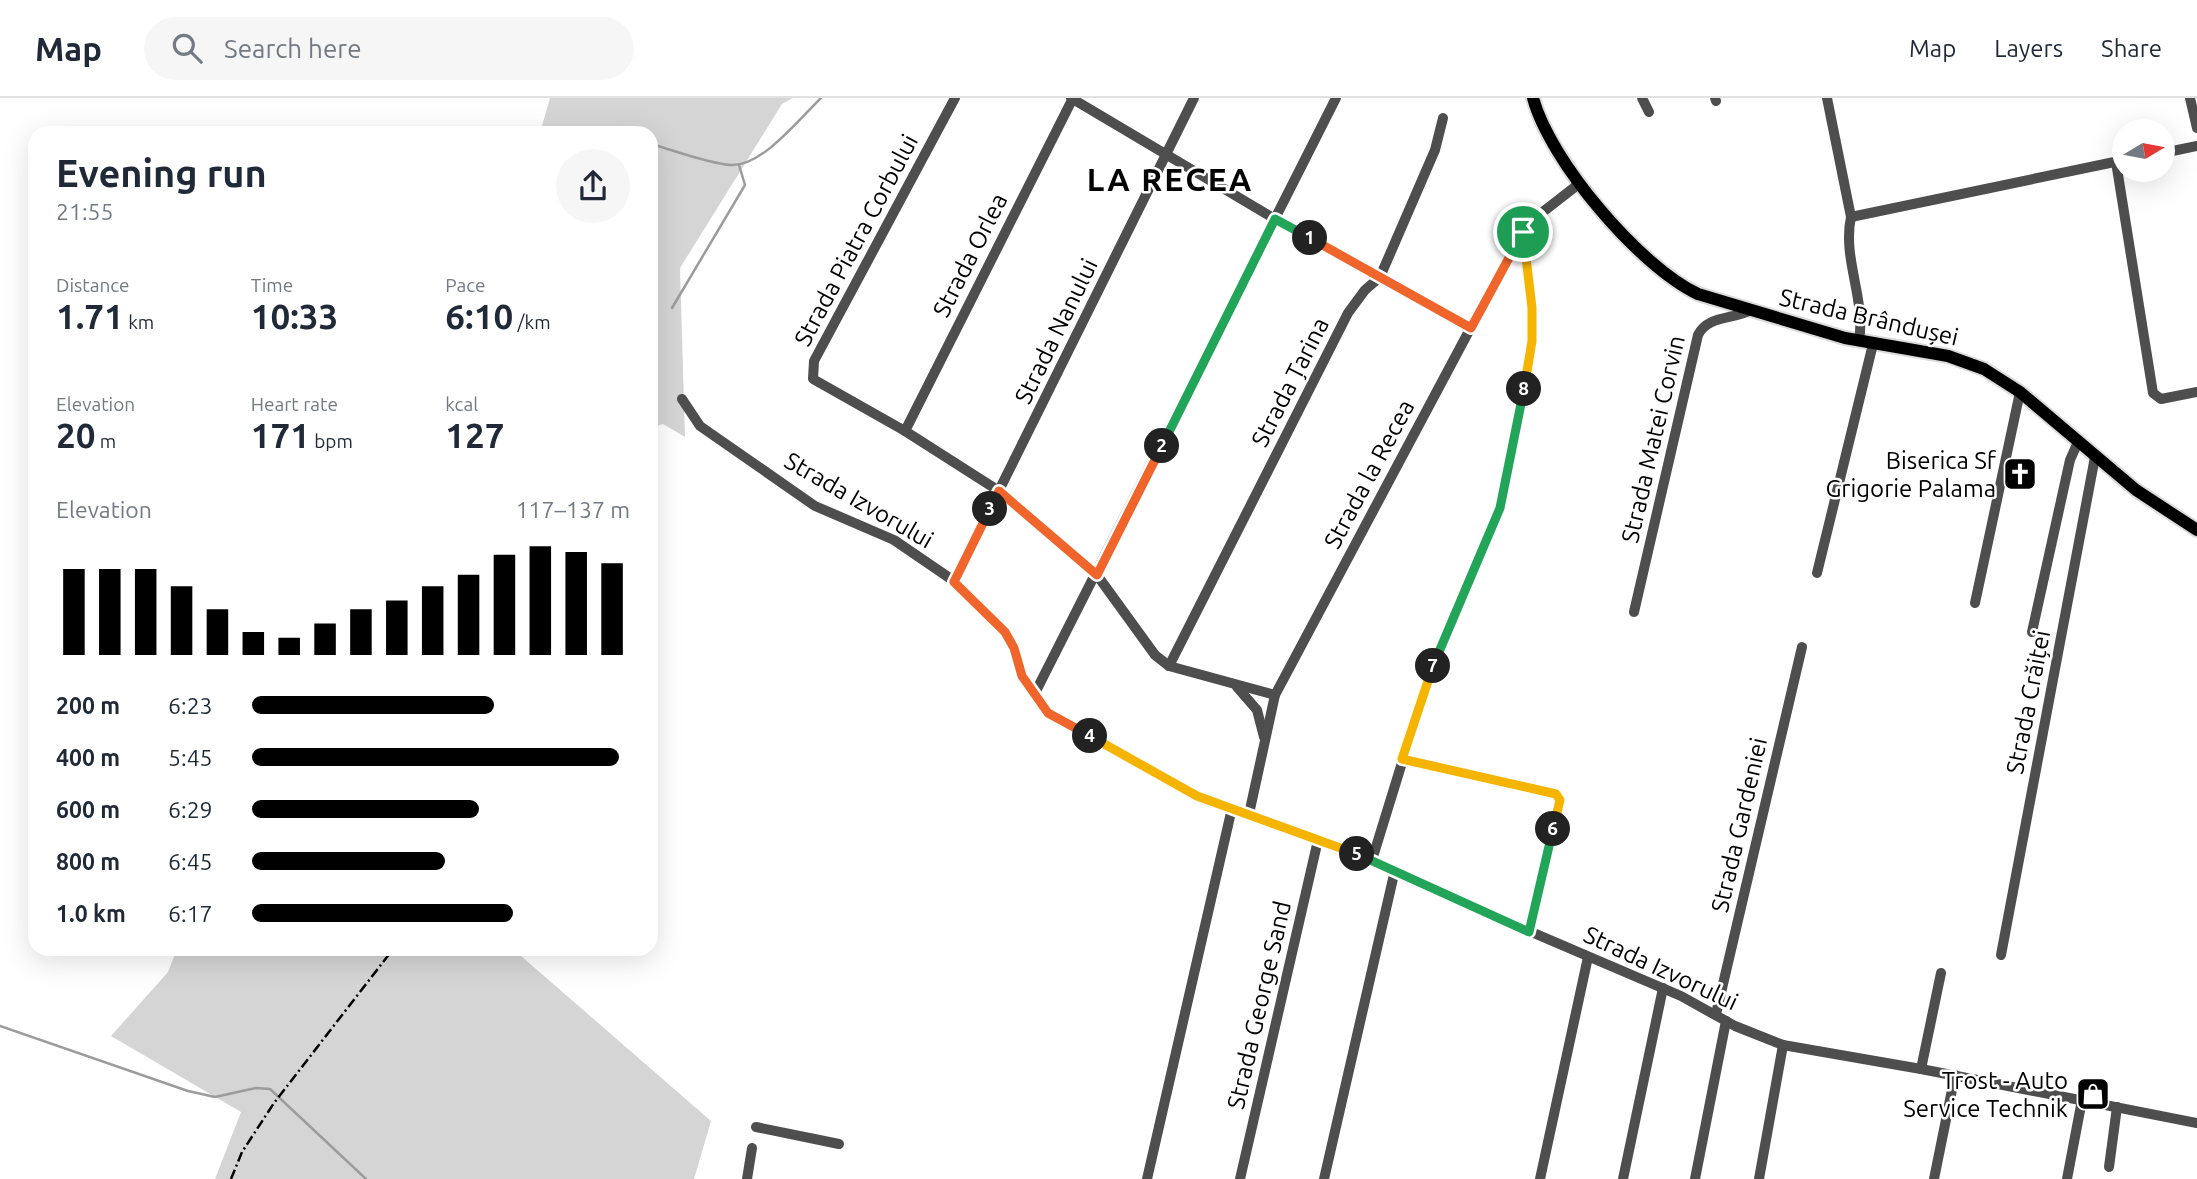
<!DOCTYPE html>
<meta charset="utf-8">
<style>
body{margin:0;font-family:Ubuntu,sans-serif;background:#f6f6f7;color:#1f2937;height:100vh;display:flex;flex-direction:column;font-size:26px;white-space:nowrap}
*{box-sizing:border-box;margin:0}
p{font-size:23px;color:#747a83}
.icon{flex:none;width:38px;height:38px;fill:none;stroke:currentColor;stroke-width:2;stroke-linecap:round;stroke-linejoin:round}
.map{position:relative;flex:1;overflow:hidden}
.panel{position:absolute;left:28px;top:28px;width:630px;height:830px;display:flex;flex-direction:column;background:#fff;border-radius:21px;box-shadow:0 7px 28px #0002}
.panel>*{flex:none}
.needle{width:46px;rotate:80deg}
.buttons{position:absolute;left:2112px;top:21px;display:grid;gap:14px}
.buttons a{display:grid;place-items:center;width:63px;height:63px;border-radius:50%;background:#fff;box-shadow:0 7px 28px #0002;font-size:35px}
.pin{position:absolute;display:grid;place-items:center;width:60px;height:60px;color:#fff;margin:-30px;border:4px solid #fff;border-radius:50%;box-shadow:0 2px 7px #0007}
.km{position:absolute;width:35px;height:35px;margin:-18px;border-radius:50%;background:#222;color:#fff;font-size:19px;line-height:35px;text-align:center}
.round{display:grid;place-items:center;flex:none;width:74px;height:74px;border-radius:37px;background:#f6f6f7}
.headline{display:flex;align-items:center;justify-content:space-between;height:119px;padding:0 28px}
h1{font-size:38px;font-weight:700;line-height:52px}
.metrics{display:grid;grid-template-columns:repeat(3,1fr);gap:10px;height:119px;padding:7px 28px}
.metrics div{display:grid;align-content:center}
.metrics b{font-size:35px;font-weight:700}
.metrics small{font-size:19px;font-weight:400}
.metrics p{font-size:19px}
.chart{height:196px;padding:14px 28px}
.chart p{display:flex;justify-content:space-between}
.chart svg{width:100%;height:126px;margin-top:7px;stroke:#000;stroke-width:6}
ul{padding:0 28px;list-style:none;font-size:23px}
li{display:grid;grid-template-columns:112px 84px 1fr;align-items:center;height:52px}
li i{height:18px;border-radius:9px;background:#000}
header{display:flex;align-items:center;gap:42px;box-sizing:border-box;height:98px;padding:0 35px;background:#fff;border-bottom:2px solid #e0e1e3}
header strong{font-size:33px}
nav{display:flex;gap:38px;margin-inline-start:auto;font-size:24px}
.search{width:490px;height:63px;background:#f6f6f7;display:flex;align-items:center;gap:18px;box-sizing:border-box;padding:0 24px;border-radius:38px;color:#747a83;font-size:26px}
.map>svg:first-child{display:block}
.green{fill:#d5d5d5}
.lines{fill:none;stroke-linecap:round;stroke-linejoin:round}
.stream{stroke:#9c9c9c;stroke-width:2.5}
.major-casing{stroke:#dbdbdb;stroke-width:16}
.minor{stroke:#4e4e4e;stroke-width:10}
.major{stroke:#000;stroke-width:12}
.rail{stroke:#000;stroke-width:2.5;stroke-dasharray:10 3.5 2 3.5;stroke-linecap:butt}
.split-1-casing{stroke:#fff;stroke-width:14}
.split-2-casing{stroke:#fff;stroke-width:14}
.split-3-casing{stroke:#fff;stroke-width:14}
.split-4-casing{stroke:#fff;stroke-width:14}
.split-5-casing{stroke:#fff;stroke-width:14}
.split-6-casing{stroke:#fff;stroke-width:14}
.split-7-casing{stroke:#fff;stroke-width:14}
.split-8-casing{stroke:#fff;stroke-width:14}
.split-9-casing{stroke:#fff;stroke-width:14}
.split-1{stroke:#f0652b;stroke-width:9}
.split-2{stroke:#22a559;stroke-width:9}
.split-3{stroke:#f0652b;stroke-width:9}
.split-4{stroke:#f0652b;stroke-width:9}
.split-5{stroke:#f5b400;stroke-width:9}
.split-6{stroke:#22a559;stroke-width:9}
.split-7{stroke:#f5b400;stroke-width:9}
.split-8{stroke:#22a559;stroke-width:9}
.split-9{stroke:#f5b400;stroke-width:9}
.labels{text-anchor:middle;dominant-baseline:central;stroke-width:5;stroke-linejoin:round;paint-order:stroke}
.street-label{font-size:24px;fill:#000;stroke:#fff}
.poi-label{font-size:24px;fill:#000;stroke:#fff;text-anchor:end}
.district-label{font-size:32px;font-weight:bold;letter-spacing:2px;fill:#000;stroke:#fff}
</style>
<header>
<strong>Map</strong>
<div class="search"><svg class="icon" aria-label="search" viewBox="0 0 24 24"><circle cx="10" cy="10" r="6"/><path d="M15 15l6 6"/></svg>Search here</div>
<nav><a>Map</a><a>Layers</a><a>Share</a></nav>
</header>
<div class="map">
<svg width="2197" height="1081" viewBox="0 0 2197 1081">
<rect width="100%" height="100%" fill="#fff"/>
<g class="green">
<path d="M550,0H793L782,6L680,170L685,339L663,326L651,330V35H540Z"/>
<path d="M177,851H513L711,1023L694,1081H215L241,1014L111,938L168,874Z"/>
</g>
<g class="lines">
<g class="stream">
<path d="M651,46C673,52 709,66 731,67C762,69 800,20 821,0"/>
<path d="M672,210L745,87L739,67"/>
<path d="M0,928L188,993L215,999L256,990L270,991L366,1081"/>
</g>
<defs>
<path id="major" d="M1533,0C1550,63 1639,168 1698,196L1845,240L1948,258L1984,271L2020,294L2136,392L2197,432"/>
</defs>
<use href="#major" class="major-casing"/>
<g class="minor">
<path d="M955,0L814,263L813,281L905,333L999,393L1097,477L1155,557L1169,568L1275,597"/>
<path d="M1071,0L1275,121L1471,230"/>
<path d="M1642,0L1649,14"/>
<path d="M1715,0L1716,3"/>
<path d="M1827,0L1851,119C1842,160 1866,201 1859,243"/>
<path d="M2190,0L2197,30"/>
<path d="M2163,55L2197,48"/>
<path d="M2116,64L2153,295L2161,301L2197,294"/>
<path d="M1851,119L2124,62"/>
<path d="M682,301L700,328L815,408L894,442L954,483L1005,534L1014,550L1022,578L1048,615L1197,698L1372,762L1529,833L1681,898L1735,928L1783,947L1921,971L2197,1025"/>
<path d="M905,333L1073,0"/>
<path d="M1817,475L1873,246"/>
<path d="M954,483L1194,0"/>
<path d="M1975,505L2020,294"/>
<path d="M1634,514L1698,237C1708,217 1733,222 1751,212"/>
<path d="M2032,534L2070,362L2078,344"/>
<path d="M1169,568L1348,215L1365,192L1380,179L1435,52L1443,20"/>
<path d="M1237,589L1257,612L1264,639"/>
<path d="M1034,597L1336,0"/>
<path d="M1402,661L1556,696L1560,702L1529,833"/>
<path d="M1249,716L1275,597L1518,141L1535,120L1580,85"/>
<path d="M1372,762L1425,590L1500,409L1532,243V210L1523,134"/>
<path d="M2001,857L2095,359"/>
<path d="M1716,916L1802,549"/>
<path d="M1921,971L1941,875"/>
<path d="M756,1029L839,1046"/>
<path d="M2109,1069L2117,1009"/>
<path d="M747,1081L752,1050"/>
<path d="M1147,1081L1232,710"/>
<path d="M1240,1081L1318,742"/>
<path d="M1324,1081L1395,772"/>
<path d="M1540,1081L1588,859"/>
<path d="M1623,1081L1663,890"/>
<path d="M1695,1081L1726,923"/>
<path d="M1759,1081L1783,947"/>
<path d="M1934,1081L1955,977"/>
<path d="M2067,1081L2082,1002"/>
</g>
<use href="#major" class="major"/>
<path class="rail" d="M231,1081L242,1054L274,1005L394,850"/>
</g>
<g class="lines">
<defs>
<path id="split-1" d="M1310,140L1471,230L1523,134"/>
<path id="split-2" d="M1162,348L1275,121L1310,140"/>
<path id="split-3" d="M990,411L999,393L1097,477L1162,348"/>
<path id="split-4" d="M990,411L954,484L1005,534L1014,550L1022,578L1048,615L1090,638"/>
<path id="split-5" d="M1090,638L1197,698L1357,756"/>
<path id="split-6" d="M1357,756L1529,834L1553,731"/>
<path id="split-7" d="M1433,568L1402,661L1556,696L1560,702L1553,731"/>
<path id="split-8" d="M1433,568L1500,410L1524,291"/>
<path id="split-9" d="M1523,134L1532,210V243L1524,291"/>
</defs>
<use href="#split-1" class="split-1-casing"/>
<use href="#split-2" class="split-2-casing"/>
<use href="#split-3" class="split-3-casing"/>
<use href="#split-4" class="split-4-casing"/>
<use href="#split-5" class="split-5-casing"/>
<use href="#split-6" class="split-6-casing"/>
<use href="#split-7" class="split-7-casing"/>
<use href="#split-8" class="split-8-casing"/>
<use href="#split-9" class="split-9-casing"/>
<use href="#split-1" class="split-1"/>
<use href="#split-2" class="split-2"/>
<use href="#split-3" class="split-3"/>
<use href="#split-4" class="split-4"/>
<use href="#split-5" class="split-5"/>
<use href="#split-6" class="split-6"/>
<use href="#split-7" class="split-7"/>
<use href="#split-8" class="split-8"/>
<use href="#split-9" class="split-9"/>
</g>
<defs>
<symbol id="church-square" viewBox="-11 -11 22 22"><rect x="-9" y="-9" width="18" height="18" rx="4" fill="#000" stroke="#fff"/><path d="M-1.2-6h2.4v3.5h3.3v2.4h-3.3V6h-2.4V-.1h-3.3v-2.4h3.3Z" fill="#fff"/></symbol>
<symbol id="shop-square" viewBox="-11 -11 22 22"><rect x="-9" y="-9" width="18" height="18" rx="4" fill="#000" stroke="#fff"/><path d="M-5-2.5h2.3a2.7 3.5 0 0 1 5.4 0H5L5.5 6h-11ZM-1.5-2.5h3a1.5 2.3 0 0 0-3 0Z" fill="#fff"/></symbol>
</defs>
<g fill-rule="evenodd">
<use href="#church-square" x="2001" y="357" width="38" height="38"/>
<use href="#shop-square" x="2074" y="977" width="38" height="38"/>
</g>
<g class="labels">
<g class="street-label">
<text transform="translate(856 142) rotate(-62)">Strada Piatra Corbului</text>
<text transform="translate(970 157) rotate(-63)">Strada Orlea</text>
<text transform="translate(1869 219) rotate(13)">Strada Brândușei</text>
<text transform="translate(1056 233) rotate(-64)">Strada Nanului</text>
<text transform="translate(1290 284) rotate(-63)">Strada Țarina</text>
<text transform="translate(1653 341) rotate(-77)">Strada Matei Corvin</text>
<text transform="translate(1369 376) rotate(-62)">Strada la Recea</text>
<text transform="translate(859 402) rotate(30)">Strada Izvorului</text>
<text transform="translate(2028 604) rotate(-79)">Strada Crăiței</text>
<text transform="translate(1739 727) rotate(-77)">Strada Gardeniei</text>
<text transform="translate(1661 870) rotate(25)">Strada Izvorului</text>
<text transform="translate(1259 907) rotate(-77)">Strada George Sand</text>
</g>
<g class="poi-label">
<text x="1996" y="362">Biserica Sf<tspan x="1996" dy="28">Grigorie Palama</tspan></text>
<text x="2068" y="982">Trost - Auto<tspan x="2068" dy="28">Service Technik</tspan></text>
</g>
<g class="district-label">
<text x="1170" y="81">LA RECEA</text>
</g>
</g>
</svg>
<div class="buttons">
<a><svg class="needle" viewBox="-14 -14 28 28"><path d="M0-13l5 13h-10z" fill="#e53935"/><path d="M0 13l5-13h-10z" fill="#747a83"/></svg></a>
</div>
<div class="pin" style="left:1523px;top:134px;background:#1e9e55"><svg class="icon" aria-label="arrive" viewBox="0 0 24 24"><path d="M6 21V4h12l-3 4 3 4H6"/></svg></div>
<b class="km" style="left:1310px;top:140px">1</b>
<b class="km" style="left:1162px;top:348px">2</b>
<b class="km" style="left:990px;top:411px">3</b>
<b class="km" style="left:1090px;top:638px">4</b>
<b class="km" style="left:1357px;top:756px">5</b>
<b class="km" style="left:1553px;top:731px">6</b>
<b class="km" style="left:1433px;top:568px">7</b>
<b class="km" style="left:1524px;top:291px">8</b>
<section class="panel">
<div class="headline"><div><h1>Evening run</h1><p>21:55</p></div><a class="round"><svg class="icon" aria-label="share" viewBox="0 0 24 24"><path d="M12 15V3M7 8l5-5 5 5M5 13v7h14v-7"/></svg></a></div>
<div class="metrics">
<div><p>Distance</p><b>1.71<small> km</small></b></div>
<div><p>Time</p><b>10:33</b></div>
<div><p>Pace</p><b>6:10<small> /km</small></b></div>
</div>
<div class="metrics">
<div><p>Elevation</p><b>20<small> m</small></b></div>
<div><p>Heart rate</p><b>171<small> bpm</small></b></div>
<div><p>kcal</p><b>127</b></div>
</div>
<div class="chart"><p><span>Elevation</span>117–137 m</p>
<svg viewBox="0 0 160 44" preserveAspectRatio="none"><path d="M5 44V14M15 44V14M25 44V14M35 44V20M45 44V28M55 44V36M65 44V38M75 44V33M85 44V28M95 44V25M105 44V20M115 44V16M125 44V9M135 44V6M145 44V8M155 44V12"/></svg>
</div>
<ul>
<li><b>200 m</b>6:23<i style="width:64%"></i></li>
<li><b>400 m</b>5:45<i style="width:97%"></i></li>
<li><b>600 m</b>6:29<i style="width:60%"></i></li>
<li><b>800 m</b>6:45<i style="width:51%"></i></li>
<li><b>1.0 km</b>6:17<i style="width:69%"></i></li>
</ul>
</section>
</div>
